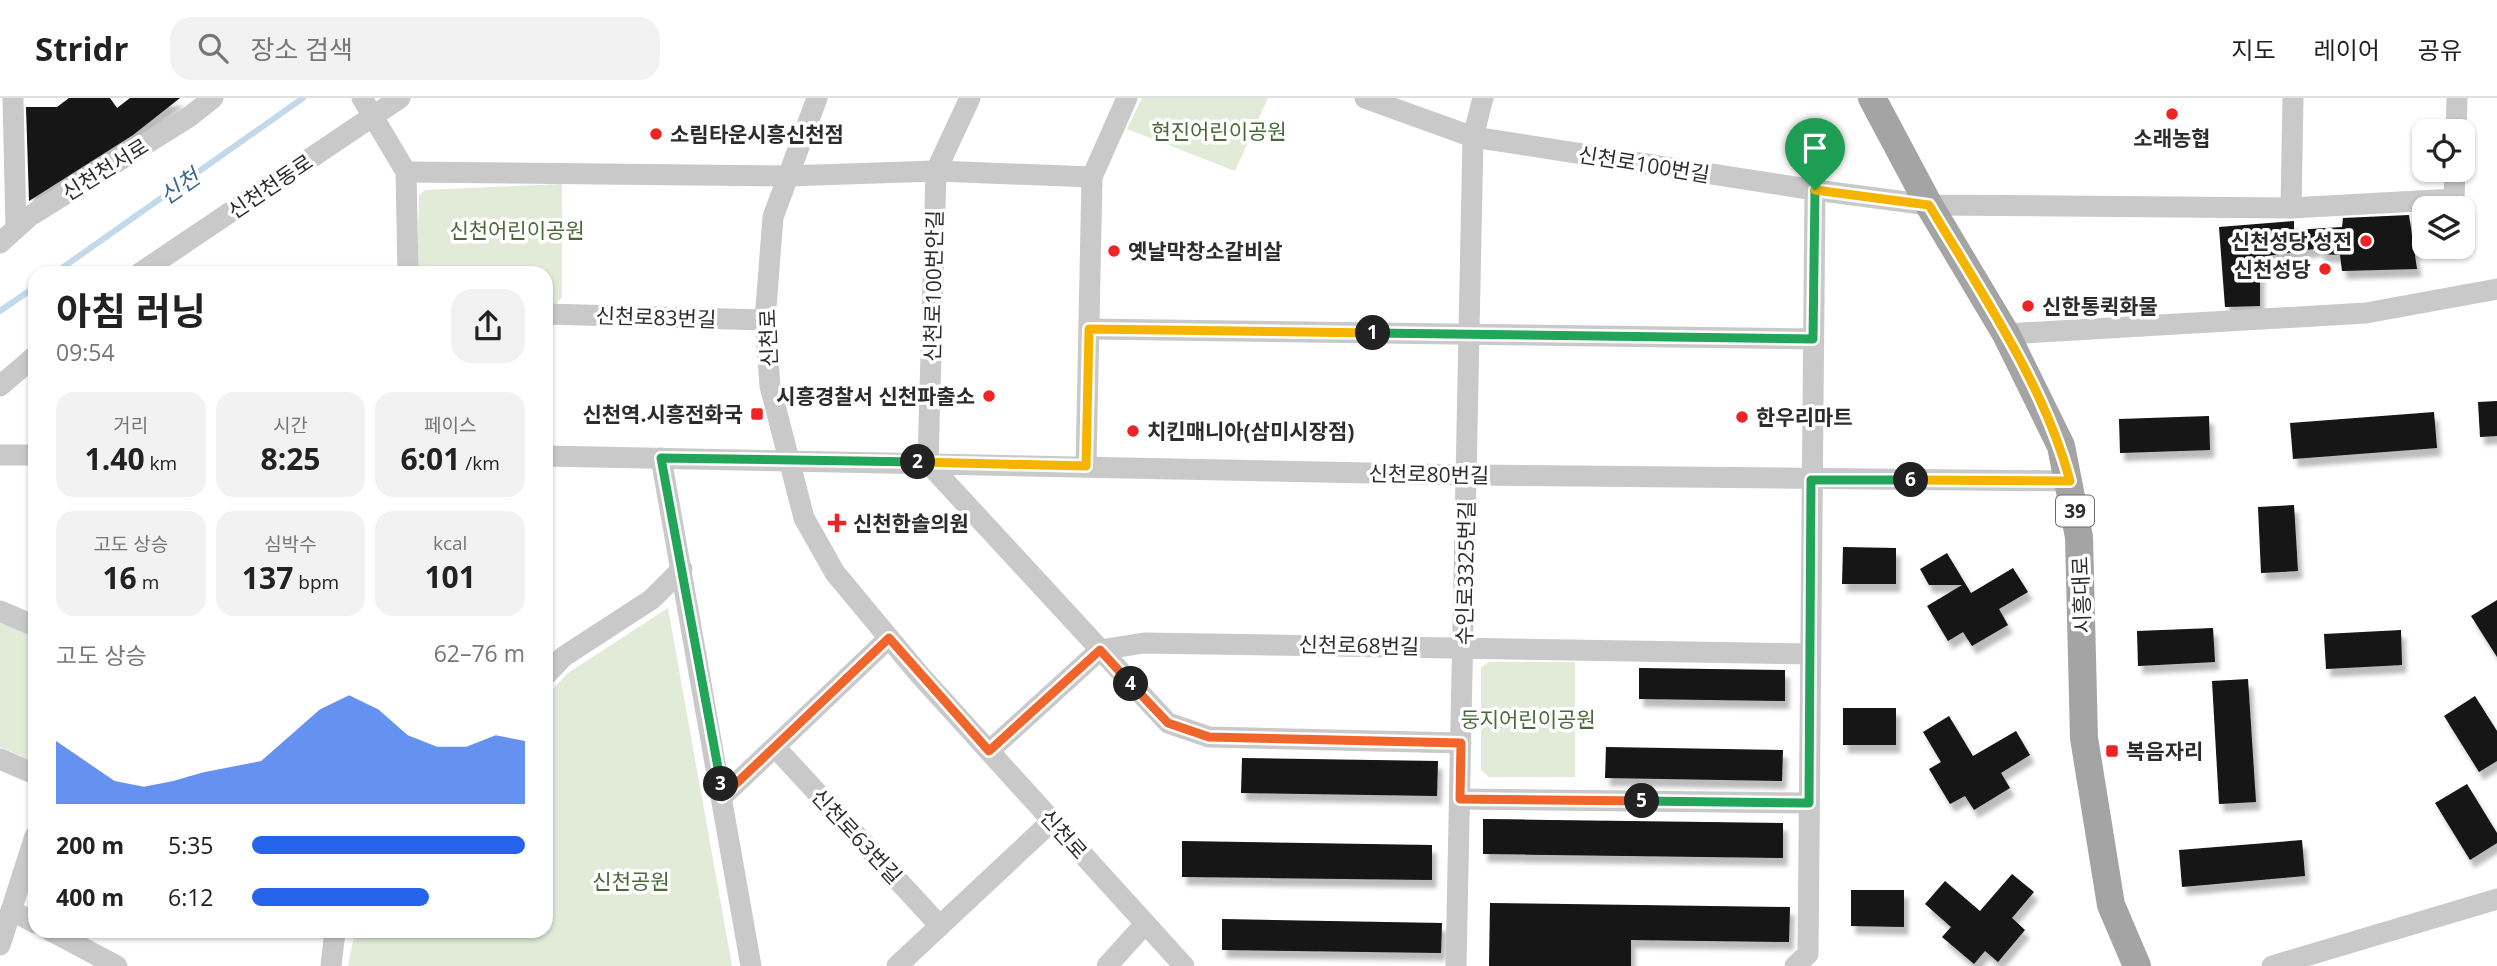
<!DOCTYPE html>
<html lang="ko">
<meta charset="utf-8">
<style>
body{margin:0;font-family:"Open Sans","Noto Sans KR",sans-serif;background:#f2f2f2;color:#222;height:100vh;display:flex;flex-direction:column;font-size:26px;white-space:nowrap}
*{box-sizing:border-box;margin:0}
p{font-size:23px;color:#767676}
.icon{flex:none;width:38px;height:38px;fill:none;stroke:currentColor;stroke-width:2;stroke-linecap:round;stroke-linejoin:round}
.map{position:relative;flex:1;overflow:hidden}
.details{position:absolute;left:28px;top:168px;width:525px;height:672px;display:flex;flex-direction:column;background:#fff;border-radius:21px;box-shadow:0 2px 5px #0004}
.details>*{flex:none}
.controls{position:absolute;left:2412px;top:21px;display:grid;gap:14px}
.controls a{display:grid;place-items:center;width:63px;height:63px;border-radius:14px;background:#fff;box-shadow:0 2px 5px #0004;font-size:35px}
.pin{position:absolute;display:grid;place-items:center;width:60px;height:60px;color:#fff;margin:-72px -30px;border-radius:50% 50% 50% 0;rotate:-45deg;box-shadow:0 0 7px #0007}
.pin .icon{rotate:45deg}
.km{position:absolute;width:35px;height:35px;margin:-18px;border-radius:50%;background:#222;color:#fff;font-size:19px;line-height:35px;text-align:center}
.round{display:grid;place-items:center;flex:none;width:74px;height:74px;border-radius:21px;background:#f2f2f2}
.summary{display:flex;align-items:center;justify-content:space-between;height:119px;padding:0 28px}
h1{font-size:38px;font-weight:700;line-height:52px}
.stats{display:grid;grid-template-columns:repeat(3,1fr);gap:10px;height:119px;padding:7px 28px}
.stats div{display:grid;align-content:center;border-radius:18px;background:#f2f2f2;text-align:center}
.stats b{font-size:30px;font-weight:700}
.stats small{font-size:19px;font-weight:400}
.stats p{font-size:19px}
.chart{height:196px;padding:14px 28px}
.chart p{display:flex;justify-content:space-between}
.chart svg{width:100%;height:126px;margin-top:7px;fill:#2563eb;opacity:.7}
ul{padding:0 28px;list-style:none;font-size:23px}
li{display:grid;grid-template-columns:112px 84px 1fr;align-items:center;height:52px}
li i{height:18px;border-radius:9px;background:#2563eb}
header{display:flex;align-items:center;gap:42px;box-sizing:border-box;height:98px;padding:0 35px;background:#fff;border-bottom:2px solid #e0e0e0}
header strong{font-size:33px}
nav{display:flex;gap:38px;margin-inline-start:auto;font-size:24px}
.search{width:490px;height:63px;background:#f2f2f2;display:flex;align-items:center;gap:18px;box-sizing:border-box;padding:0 24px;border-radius:21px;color:#767676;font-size:26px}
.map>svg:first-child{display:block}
.green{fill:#e1ebd8}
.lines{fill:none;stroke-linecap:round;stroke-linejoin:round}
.stream{stroke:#c2d9ec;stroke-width:6}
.building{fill:#131313;filter:url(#shadow)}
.minor{stroke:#c9c9c9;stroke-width:21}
.major{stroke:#a4a4a4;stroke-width:28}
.split-1-casing{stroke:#fff;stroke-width:14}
.split-2-casing{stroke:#fff;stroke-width:14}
.split-3-casing{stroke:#fff;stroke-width:14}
.split-4-casing{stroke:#fff;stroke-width:14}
.split-5-casing{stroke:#fff;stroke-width:14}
.split-6-casing{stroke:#fff;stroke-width:14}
.split-7-casing{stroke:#fff;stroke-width:14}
.split-1{stroke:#22a559;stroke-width:9}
.split-2{stroke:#f5b400;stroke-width:9}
.split-3{stroke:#22a559;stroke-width:9}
.split-4{stroke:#f0652b;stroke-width:9}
.split-5{stroke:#f0652b;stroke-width:9}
.split-6{stroke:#22a559;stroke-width:9}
.split-7{stroke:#f5b400;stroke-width:9}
.poi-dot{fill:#ee2324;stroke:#fff;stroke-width:2.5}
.labels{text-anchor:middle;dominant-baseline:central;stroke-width:7;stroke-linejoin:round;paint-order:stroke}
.shield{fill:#fff;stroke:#6b6b6b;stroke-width:2}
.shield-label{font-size:19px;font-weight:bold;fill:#2c2c2c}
.park-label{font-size:21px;fill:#4b6938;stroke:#fff}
.poi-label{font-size:21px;font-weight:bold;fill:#2c2c2c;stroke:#fff;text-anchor:start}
.street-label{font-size:21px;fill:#2c2c2c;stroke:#fff}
.water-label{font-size:23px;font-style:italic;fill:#376891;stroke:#fff}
</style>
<header>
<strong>Stridr</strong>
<div class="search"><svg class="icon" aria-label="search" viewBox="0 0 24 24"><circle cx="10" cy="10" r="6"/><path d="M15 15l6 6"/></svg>장소 검색</div>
<nav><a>지도</a><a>레이어</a><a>공유</a></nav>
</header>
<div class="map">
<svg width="2497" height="868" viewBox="0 0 2497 868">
<defs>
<filter id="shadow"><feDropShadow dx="4.5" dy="8" stdDeviation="2" flood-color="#0004"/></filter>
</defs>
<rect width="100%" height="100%" fill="#fff"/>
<g class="green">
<path d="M1142,0H1268L1235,73L1127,31Z"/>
<path d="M562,86V199L556,206H546V175H417L419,97L425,92Z"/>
<path d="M668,510L732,868H348L355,833H546V598L568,575Z"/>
<path d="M0,519L35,534V664L0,649Z"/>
<path d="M1488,564H1575V679H1489L1481,672V570Z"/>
</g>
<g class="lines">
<g class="stream">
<path d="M55,175L303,0"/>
<path d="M0,213L35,189"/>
</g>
</g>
<g class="building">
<path d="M69,0H110L117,10L130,0H180L133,37L29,103L26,9H57Z"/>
<path d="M2409,117L2417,171L2342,173L2340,157L2320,156V150L2260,159V208L2225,209L2219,129L2294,123V132L2342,129L2343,120Z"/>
<path d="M2497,303V338L2480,339L2478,304Z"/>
<path d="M2434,314L2437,350L2293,361L2290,325Z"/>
<path d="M2209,318L2210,352L2120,355L2119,321Z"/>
<path d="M2294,407L2298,473L2261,475L2258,409Z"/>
<path d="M1843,449L1896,450V486H1842Z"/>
<path d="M1947,455L1971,495L2013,470L2028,494L1999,511L2008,527L1972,548L1963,534L1948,543L1927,508L1962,487H1929L1920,471Z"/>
<path d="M2497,502V559L2471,518Z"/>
<path d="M2213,530L2215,564L2138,568L2137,533Z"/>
<path d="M2401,532L2402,567L2326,571L2324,536Z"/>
<path d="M1639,570L1785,572V603L1639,601Z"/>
<path d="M2248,581L2256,704L2219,706L2212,583Z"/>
<path d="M2475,598L2497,633V663L2479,674L2444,618Z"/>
<rect x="1843" y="610" width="53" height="37"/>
<path d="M1949,618L1973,658L2016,633L2030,657L2001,675L2010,690L1974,712L1965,698L1950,706L1929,671L1941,664L1923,634Z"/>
<path d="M1606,649L1783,652L1782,683L1605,680Z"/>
<path d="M1242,660L1438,663L1437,698L1241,695Z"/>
<path d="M2467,686L2497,735V745L2470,762L2435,705Z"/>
<path d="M1483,721L1783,725V760L1483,756Z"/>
<path d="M2302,742L2305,778L2182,789L2179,752Z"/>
<path d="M1182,743L1432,747V782L1182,779Z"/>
<path d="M2012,776L2034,794L2012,820L2025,832L1998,864L1985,853L1974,866L1942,839L1951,829L1925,806L1945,783L1980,813Z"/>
<path d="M1851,792H1904V829L1851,828Z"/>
<path d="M1490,805L1790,809L1789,844L1631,842V868H1489Z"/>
<path d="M1222,821L1442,825L1441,855L1222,852Z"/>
</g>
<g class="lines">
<g class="minor">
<path d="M13,0L16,130"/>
<path d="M362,0L406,74L408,175"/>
<path d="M817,0L773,119L765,222L770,288L804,420L835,475L919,576L1184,868"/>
<path d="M970,0L936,73L928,365L1168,625L1209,639L1461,645"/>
<path d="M1365,0L1473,39L1815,92L1929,107L2291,110L2293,0"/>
<path d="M2456,33L2457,0"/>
<path d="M406,74L786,78L936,73L1092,79"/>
<path d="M2291,110L2454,101L2455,72"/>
<path d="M0,145L30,118L189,19L213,0"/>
<path d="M140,175L400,0"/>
<path d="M546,216L765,222"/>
<path d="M1089,231L1813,241"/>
<path d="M2006,236L2366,215L2497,191"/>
<path d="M0,288L35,258"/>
<path d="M0,357H35"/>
<path d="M546,358L1467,377L2070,383"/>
<path d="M661,360L751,868"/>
<path d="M1086,368L1092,79L1127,0"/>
<path d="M0,513L35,528"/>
<path d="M546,577L563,559L652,501L682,471"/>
<path d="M775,649L940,828"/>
<path d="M989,653L1100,552L1144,545L1810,556"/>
<path d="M0,661L35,676"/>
<path d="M722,699L889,540"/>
<path d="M1460,701L1809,705"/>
<path d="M11,812L35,825"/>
<path d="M51,833L117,868"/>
<path d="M0,847L35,738"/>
<path d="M331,868L335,833"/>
<path d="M897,868L1052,723"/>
<path d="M1107,868L1145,826"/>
<path d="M1456,868L1473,39L1483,0"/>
<path d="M1795,868L1808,856L1815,92"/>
<path d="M2272,868L2497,801"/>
</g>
<path class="major" d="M1872,0L1929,107L2006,236L2061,348L2079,439L2084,640L2111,807L2137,868"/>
</g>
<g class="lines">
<defs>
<path id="split-1" d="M1373,235L1813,241L1815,92"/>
<path id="split-2" d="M918,364L1086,368L1089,231L1373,235"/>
<path id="split-3" d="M721,686L661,360L918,364"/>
<path id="split-4" d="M721,686L722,699L889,540L989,653L1100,552L1131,586"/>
<path id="split-5" d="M1131,586L1168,625L1209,639L1461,645L1460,701L1642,703"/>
<path id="split-6" d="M1642,703L1809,705L1811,382H1911"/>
<path id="split-7" d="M1815,92L1929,107C1980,193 2044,286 2070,383L1911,382"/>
</defs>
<use href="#split-1" class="split-1-casing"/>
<use href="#split-2" class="split-2-casing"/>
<use href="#split-3" class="split-3-casing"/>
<use href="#split-4" class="split-4-casing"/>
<use href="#split-5" class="split-5-casing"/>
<use href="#split-6" class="split-6-casing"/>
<use href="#split-7" class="split-7-casing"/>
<use href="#split-1" class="split-1"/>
<use href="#split-2" class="split-2"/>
<use href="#split-3" class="split-3"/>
<use href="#split-4" class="split-4"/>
<use href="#split-5" class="split-5"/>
<use href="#split-6" class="split-6"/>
<use href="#split-7" class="split-7"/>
</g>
<g class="poi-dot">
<circle cx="2172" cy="16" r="7"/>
<circle cx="656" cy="36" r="7"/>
<circle cx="2366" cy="143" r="7"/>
<circle cx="1114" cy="153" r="7"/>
<circle cx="2325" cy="171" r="7"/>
<circle cx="2028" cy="208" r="7"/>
<circle cx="989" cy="298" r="7"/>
<rect x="750" y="309" width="14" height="14" rx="3.5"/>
<circle cx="1742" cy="319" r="7"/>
<circle cx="1133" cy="333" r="7"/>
<path d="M833.5 414.5h7v7h7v7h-7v7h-7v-7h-7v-7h7z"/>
<rect x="2105" y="646" width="14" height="14" rx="3.5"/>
</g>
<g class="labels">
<rect class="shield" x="2056" y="397.5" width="38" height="31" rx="5"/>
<g class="shield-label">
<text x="2075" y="413">39</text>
</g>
<g class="park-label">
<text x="1219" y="33">현진어린이공원</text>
<text x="517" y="132">신천어린이공원</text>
<text x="1528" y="621">둥지어린이공원</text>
<text x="631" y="783">신천공원</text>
</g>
<g class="poi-label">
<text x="670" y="36">소림타운시흥신천점</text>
<text x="2172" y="40" text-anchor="middle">소래농협</text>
<text x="2352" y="143" text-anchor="end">신천성당 성전</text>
<text x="1128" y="153">옛날막창소갈비살</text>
<text x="2311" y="171" text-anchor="end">신천성당</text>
<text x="2042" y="208">신한통퀵화물</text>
<text x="975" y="298" text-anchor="end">시흥경찰서 신천파출소</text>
<text x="743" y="316" text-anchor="end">신천역.시흥전화국</text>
<text x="1756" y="319">한우리마트</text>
<text x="1147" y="333">치킨매니아(삼미시장점)</text>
<text x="853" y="425">신천한솔의원</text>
<text x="2126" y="653">복음자리</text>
</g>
<g class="street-label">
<text transform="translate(1644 66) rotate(9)">신천로100번길</text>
<text transform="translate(105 71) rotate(-32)">신천천서로</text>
<text transform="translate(270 88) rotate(-34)">신천천동로</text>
<text transform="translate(933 188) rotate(-89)">신천로100번안길</text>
<text transform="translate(656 219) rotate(2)">신천로83번길</text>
<text transform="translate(768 240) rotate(-92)">신천로</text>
<text transform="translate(1429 376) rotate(1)">신천로80번길</text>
<text transform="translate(1465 475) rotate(-89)">수인로3325번길</text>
<text transform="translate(2081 497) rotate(-92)">시흥대로</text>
<text transform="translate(1359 547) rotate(1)">신천로68번길</text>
<text transform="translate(1064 736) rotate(48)">신천로</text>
<text transform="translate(857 738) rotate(47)">신천로63번길</text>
</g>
<g class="water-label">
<text transform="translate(179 88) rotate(-35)">신천</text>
</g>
</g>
</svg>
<div class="controls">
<a><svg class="icon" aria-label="locate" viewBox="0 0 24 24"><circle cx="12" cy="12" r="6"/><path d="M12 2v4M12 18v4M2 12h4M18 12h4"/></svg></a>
<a><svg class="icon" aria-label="layers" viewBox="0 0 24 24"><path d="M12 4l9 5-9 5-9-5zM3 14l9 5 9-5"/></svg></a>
</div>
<div class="pin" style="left:1815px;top:92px;background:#1e9e55"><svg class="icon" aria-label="arrive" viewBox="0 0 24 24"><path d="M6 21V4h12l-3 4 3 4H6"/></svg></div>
<b class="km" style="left:1373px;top:235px">1</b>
<b class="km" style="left:918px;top:364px">2</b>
<b class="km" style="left:721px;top:686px">3</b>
<b class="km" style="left:1131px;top:586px">4</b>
<b class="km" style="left:1642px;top:703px">5</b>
<b class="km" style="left:1911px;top:382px">6</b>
<section class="details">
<div class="summary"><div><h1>아침 러닝</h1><p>09:54</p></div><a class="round"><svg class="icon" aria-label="share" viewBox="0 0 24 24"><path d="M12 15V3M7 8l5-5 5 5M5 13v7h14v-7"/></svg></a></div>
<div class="stats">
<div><p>거리</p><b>1.40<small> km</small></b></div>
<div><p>시간</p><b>8:25</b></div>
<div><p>페이스</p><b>6:01<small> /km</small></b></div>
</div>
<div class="stats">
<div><p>고도 상승</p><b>16<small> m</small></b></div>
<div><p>심박수</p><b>137<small> bpm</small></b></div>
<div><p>kcal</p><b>101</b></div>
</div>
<div class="chart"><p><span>고도 상승</span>62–76 m</p>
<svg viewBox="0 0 160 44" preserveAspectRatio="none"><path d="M0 44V22L10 29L20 36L30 38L40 36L50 33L60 31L70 29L80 20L90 11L100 6L110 11L120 20L130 24L140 24L150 20L160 22V44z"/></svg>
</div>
<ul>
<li><b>200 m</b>5:35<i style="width:100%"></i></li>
<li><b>400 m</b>6:12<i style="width:65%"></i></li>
</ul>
</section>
</div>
